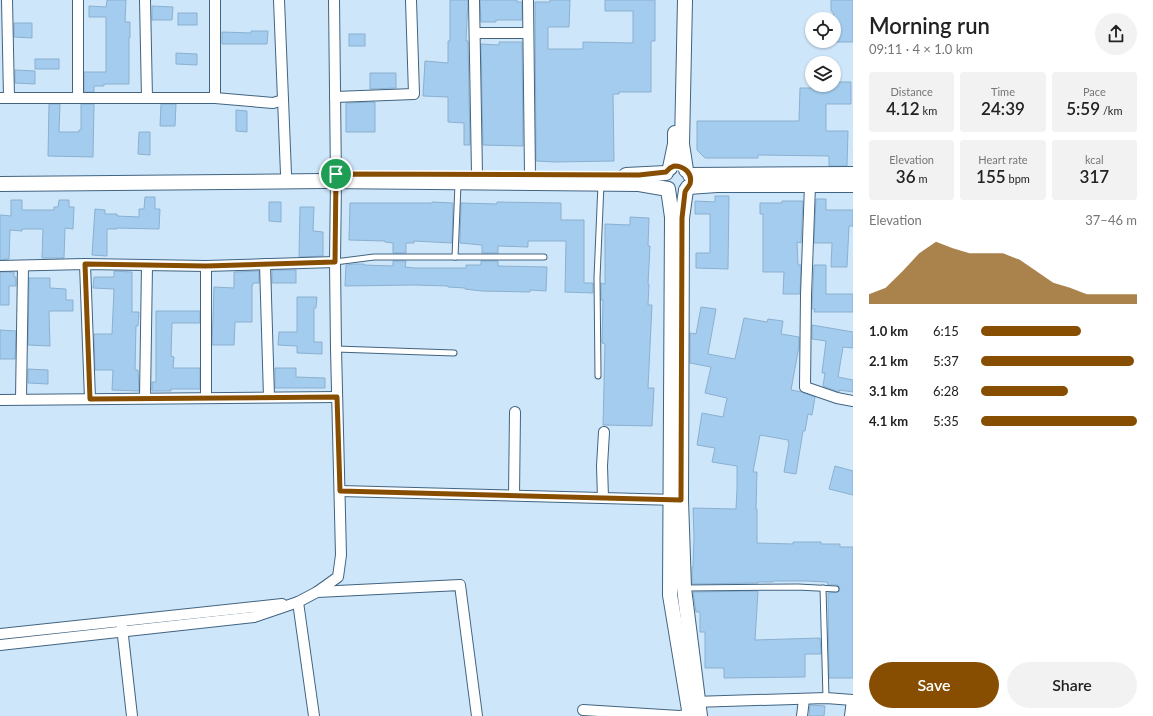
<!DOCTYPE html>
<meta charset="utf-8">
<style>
body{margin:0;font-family:Lato,sans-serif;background:#f2f2f2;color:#222;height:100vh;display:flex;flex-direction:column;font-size:15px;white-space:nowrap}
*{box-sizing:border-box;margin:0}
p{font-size:13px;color:#767676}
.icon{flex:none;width:22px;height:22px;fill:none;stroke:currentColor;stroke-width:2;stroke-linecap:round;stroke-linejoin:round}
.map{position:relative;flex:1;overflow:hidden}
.side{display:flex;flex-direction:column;background:#fff;width:300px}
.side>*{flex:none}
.controls{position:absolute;left:805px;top:12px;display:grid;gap:8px}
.controls a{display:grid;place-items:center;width:36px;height:36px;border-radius:50%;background:#fff;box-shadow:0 1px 3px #0004;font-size:20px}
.pin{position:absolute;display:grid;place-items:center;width:34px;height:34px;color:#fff;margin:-17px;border:2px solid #fff;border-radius:50%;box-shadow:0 1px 4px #0007}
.round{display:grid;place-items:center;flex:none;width:42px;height:42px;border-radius:21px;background:#f2f2f2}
.headline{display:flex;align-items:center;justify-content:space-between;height:68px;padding:0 16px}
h1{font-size:22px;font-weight:600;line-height:30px}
.figures{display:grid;grid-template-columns:repeat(3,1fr);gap:6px;height:68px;padding:4px 16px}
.figures div{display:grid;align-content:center;border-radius:4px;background:#f2f2f2;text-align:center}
.figures b{font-size:17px;font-weight:600}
.figures small{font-size:11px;font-weight:400}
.figures p{font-size:11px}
.chart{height:112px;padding:8px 16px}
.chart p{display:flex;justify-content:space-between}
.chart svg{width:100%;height:72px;margin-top:4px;fill:#874e01;opacity:.7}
.action{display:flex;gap:8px;margin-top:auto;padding:8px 16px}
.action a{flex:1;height:46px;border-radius:24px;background:#874e01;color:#fff;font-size:16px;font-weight:600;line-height:46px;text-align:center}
.action a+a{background:#f2f2f2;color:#222}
ul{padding:0 16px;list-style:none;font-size:13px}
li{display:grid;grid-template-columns:64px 48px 1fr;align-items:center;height:30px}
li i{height:10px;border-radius:5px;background:#874e01}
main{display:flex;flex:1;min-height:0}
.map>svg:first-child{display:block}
.building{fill:#a3ccee;stroke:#8bb0d0}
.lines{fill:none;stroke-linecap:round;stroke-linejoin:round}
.lane-casing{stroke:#416481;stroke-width:7}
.street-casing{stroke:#416481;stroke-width:12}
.secondary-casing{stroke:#416481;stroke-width:16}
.lane{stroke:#fff;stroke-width:5}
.street{stroke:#fff;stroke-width:10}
.secondary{stroke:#fff;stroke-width:14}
.route-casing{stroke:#fff;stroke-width:8}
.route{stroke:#874e01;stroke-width:5}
</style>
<main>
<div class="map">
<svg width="853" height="716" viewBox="0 0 853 716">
<rect width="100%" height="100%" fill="#cee6fa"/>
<g class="building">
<path d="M107,0H126L125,22H130V38L129,37V84H104V86H94V92H84V72H106V17H89V6L106,7Z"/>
<path d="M450,0H468L466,41H468L470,145H464V123L448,122V97L423,96L425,61L448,63V41H450Z"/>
<path d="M480,0H517V2H522V20H496V22H481Z"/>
<path d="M550,0H570L569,27H548V49H583V42L633,43V11H605V0H655V41H651V92H619V94H613L614,161L555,162L536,161L535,2H550Z"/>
<path d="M831,0H853V42H834V19L833,12L831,11Z"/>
<path d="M152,6L173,7L172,20H152Z"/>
<rect x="178" y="13" width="19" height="12"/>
<path d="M14,23H32V38L14,37Z"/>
<path d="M251,31H268L267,44H222V32L251,33Z"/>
<rect x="349" y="34" width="16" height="12"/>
<path d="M499,42H522L523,146L483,145L481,44L499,45Z"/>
<path d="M176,53L197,54V65L176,64Z"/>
<rect x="35" y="59" width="24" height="10"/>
<path d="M15,70L35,71V84L15,83Z"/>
<path d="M370,73H396V88L370,89Z"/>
<path d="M834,82H851V104H826V131H848L847,166H829V156L758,155V158H705L697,150V121H799L800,88H831V85H834Z"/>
<path d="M375,102V132H346V103Z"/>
<path d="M49,104H60L59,132H79V130H81V104H94L93,157L48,156Z"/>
<path d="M161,104H176L175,126H160Z"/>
<path d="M236,110L247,111V132L236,131Z"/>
<path d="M139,132H150V155L138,154Z"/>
<path d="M715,196H729L728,269L696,268V253H710V214H695V201L715,202Z"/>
<path d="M145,197H155V209H160L159,229L117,228V229H107V256L92,255L95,209L105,210V214H117V216L139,217V209H144Z"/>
<path d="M816,199H826V210H853V226H849L847,267H831L832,243H814Z"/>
<path d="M11,200H22V210H54V207H58L59,200H69V207H74L73,229L65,228L64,258H42L43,229H22V231L10,230L9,259L0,260V215L11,216Z"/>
<path d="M782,201H803L801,243L797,242L798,265H801L800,294H783L784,272H763V214H760V203H782Z"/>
<path d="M269,202H281V222L269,221Z"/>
<path d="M432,202L453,203L452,243L414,241V243H406V253H393V243L385,242V241L349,240L350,203H432Z"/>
<path d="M497,202L561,203V220H584V283H593V293L565,292L566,241H528V247L498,246V253H482V245L460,243L461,203L497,204Z"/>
<path d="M300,207H314L313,231L323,232V256L299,257Z"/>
<path d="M630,217L649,218L648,246H650L648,284H649L648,305H652L648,388H654L652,426L603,425L605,344L602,343L603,300H601V283L605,284V224L630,225Z"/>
<path d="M393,261H406L405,267L415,268H466V265H481V261H498V266L547,267L546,291L530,290V292L481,291L465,289V288L448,287V286L414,285L345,286L346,265L354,264H364V265L393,266Z"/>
<path d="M814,265H826V294H853V312H814L815,309H812Z"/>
<rect x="272" y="270" width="24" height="13"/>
<path d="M114,271L132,272V312H139L138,326H136L135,370H138L139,391L112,390L113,370H95L94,334H112L114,289L93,288L94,277H114Z"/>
<path d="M259,271V283H253V285H252V322H235L234,345H212L214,287L234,288V272Z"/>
<path d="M0,272H14V277H16V286H9V305H0Z"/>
<path d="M29,278H50V288L66,289V300H73V311H49L50,346L28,345Z"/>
<path d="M297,297H317L316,308H314V342H322V354L297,353V346L278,345L279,332H297Z"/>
<path d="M701,307L716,309L708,354L735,359L744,318L767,322L768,319L783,321L781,334L799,337V346L791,390L802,392L815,397L812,415L808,414L805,431H803L796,474L784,472L789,443L788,442V440L760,435L753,472H757L756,509H757V543L793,544V542H821V544H840V547H853V678H829L828,593L838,592L840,589L838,585H828L827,582L807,581H773V582H758V583L692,584V567H693L694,537L693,508L736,509L737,489V466L712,462L715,448L697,445L702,413L723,417L727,398L705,393L711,367L690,363V333L696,334Z"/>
<path d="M156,311H200V323H172L171,356L174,357L173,368H200V389H171V391H152V382H156Z"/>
<path d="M812,325L853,332V348L843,347L838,377L853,380V392L839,390V392L823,386L825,373H822L826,341L812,339Z"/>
<path d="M0,330L16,331L15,359H0Z"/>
<path d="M275,368H296V377L325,378V388H275Z"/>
<path d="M28,369L48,370V384L28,383Z"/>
<path d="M835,466L853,471V495L829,489Z"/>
<path d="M758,591L755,640L820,638L821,654H805V677L724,678V668H705V632H700V612H696L693,592Z"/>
<path d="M810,705L825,706L824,716H809Z"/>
</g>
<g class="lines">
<defs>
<g id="lane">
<path d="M455,257L458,184"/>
<path d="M335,262L374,257H544"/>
<path d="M336,349L454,353"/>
<path d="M598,376L597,278L601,184"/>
<path d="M685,588L798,587L836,589"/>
<path d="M823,588L826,698"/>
</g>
<g id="street">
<path d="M7,0L9,97"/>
<path d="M78,0V97"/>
<path d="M145,0L147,98"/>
<path d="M215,0V98"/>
<path d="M279,0L286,174"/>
<path d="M474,0L477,174"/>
<path d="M528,0L530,175"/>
<path d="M475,33H528"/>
<path d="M335,97L414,94L411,0"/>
<path d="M0,98H215L273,103L283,100"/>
<path d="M810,185L806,295L805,387L837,398L853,401"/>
<path d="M85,264L90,399"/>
<path d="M265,264L269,397"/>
<path d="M0,266L85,264L206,266L335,262"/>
<path d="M145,398L147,265"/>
<path d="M206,398V266"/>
<path d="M21,399L23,266"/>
<path d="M0,400L337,397"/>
<path d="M340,491L677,500"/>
<path d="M514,495L515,412"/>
<path d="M603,498L602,466L604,432"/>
<path d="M317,592L460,585L477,716"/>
<path d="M298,602L314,716"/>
<path d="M122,627L132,716"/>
<path d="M0,634L282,604"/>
<path d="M0,645L254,617L298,602L317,592L338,577L341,555L336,349L335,262L336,181L334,0"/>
<path d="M693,702L826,698L853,700"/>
<path d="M583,710L679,716L689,715"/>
<path d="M802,716L804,699"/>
<path d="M850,716L852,700"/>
</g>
<g id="secondary">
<path d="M685,0L682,144L686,170"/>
<path d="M670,168L675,144V133"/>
<path d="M626,175L666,173"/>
<path d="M690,175L853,174"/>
<path d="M0,184L325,181L639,184L668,189L672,217L670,595L690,716"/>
<path d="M688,187L717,185H853"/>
<path d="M686,190L682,218L681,500L684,588L700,716"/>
</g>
</defs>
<use href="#lane" class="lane-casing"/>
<use href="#street" class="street-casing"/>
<use href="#secondary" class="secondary-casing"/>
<use href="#lane" class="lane"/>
<use href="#street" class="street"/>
<use href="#secondary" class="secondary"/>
</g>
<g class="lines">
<defs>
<path id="route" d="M674,166C684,166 693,173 690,184C688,188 686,189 685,192C684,201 683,209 682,218L681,500L340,491L337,397L90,399L85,264L206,266L335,262L336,174L639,175L666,172L670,168Z"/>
</defs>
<use href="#route" class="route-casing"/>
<use href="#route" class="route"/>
</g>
</svg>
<div class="controls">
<a><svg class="icon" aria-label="locate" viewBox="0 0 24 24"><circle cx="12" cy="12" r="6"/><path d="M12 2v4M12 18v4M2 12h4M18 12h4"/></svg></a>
<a><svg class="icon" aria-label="layers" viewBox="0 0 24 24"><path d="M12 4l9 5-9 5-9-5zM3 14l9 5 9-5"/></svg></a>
</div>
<div class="pin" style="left:336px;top:174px;background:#1e9e55"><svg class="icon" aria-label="arrive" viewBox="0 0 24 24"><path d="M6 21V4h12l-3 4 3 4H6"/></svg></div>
</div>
<section class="side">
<div class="headline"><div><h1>Morning run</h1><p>09:11 · 4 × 1.0 km</p></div><a class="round"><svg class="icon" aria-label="share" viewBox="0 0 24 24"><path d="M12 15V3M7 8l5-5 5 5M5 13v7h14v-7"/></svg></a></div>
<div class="figures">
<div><p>Distance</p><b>4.12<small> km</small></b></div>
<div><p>Time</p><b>24:39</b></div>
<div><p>Pace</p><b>5:59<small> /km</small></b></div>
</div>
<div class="figures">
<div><p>Elevation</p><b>36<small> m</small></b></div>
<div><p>Heart rate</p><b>155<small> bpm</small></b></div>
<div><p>kcal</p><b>317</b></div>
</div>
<div class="chart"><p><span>Elevation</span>37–46 m</p>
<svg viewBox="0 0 160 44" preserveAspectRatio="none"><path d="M0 44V38L10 34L20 24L30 13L40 6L50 10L60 13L70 13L80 13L90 17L100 24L110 31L120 34L130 38L140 38L150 38L160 38V44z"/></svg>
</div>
<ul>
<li><b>1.0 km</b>6:15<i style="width:64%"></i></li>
<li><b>2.1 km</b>5:37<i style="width:98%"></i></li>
<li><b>3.1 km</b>6:28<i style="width:56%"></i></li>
<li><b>4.1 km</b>5:35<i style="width:100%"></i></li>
</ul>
<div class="action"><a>Save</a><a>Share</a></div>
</section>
</main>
